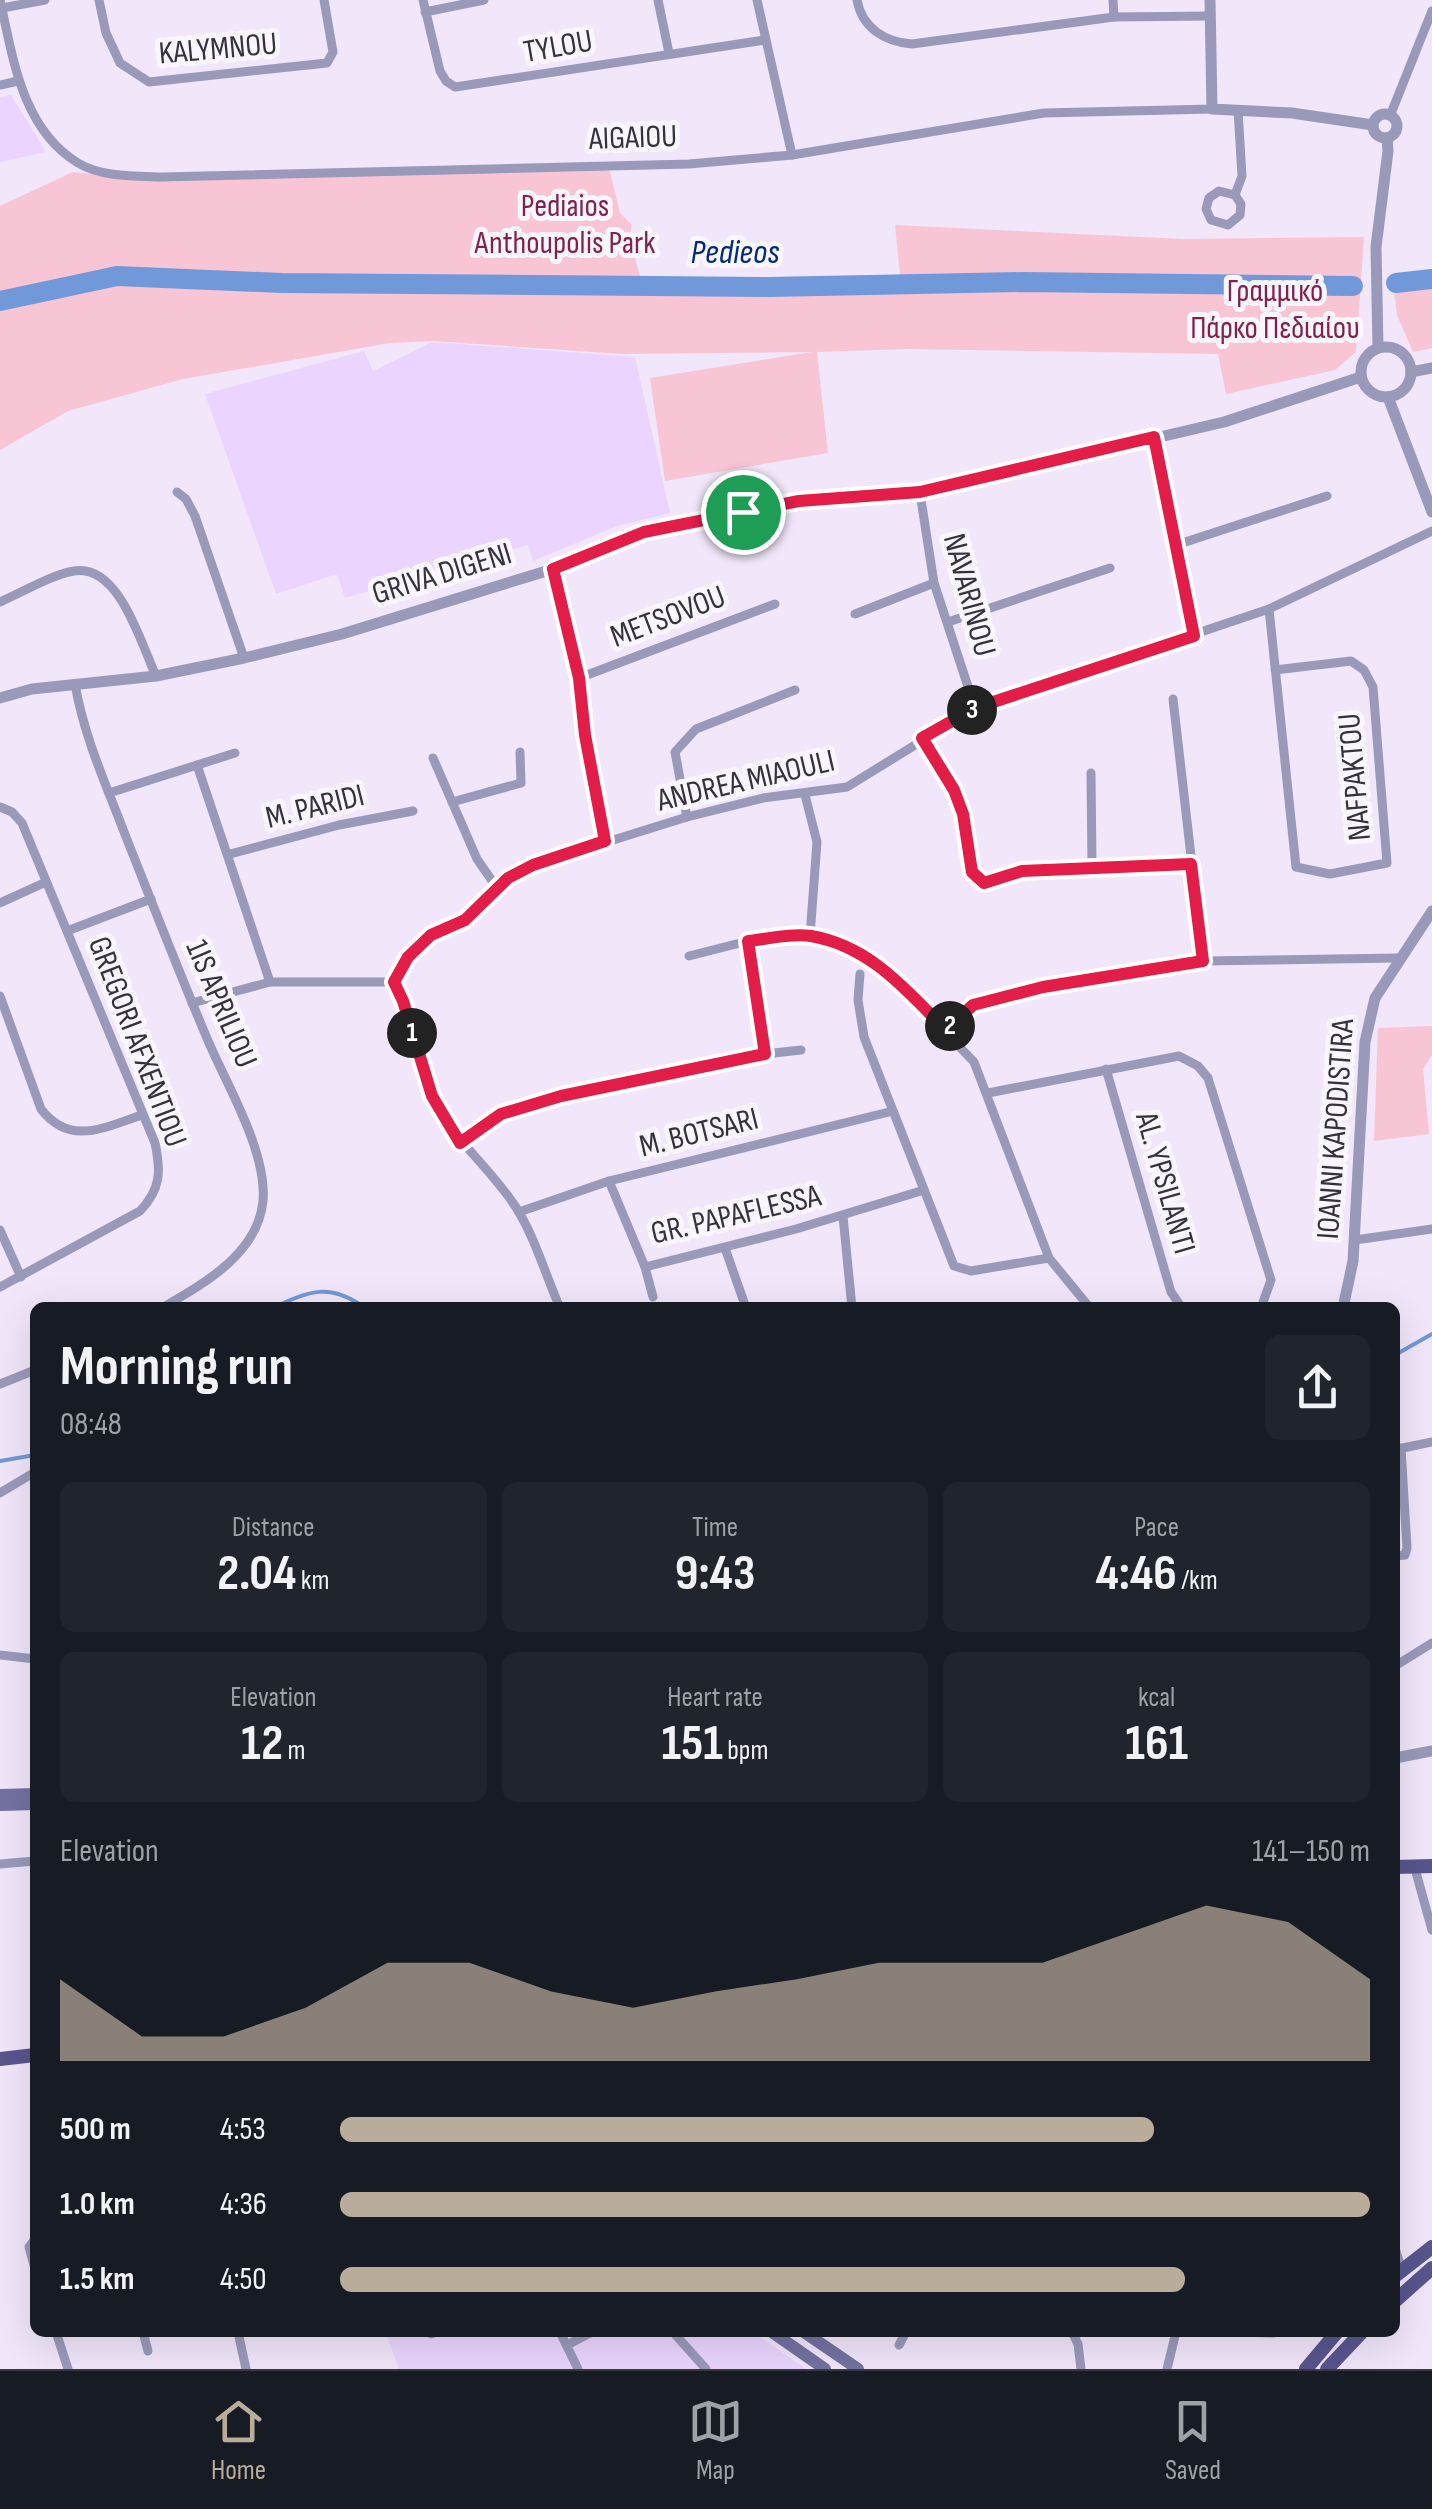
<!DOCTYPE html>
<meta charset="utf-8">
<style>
body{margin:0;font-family:"Sofia Sans Condensed",sans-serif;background:#20242c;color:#f1f3f6;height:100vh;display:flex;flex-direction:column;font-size:38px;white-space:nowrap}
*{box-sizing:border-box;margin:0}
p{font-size:32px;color:#9ea1a6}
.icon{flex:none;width:55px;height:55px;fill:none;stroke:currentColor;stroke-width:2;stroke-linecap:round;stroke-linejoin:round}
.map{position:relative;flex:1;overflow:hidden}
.details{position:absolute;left:30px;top:1302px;width:1370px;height:1035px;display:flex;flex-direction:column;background:#171b24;border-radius:15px;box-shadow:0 10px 40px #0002}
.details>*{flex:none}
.pin{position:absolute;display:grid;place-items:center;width:85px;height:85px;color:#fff;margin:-42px;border:5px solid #fff;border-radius:50%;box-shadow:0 2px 10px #0007}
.km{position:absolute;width:50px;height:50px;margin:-25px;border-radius:50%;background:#222;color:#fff;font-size:28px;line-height:50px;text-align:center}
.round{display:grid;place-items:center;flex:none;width:105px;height:105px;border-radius:15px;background:#20242c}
.summary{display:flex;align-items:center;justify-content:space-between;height:170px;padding:0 30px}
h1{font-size:55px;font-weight:700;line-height:75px}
.metrics{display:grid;grid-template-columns:repeat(3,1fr);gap:15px;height:170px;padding:10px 30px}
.metrics div{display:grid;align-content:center;border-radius:15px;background:#20242c;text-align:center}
.metrics b{font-size:50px;font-weight:700}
.metrics small{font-size:28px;font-weight:400}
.metrics p{font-size:28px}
.chart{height:280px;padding:20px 30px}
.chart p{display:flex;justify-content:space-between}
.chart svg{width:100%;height:180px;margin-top:10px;fill:#baac9b;opacity:.7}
ul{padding:0 30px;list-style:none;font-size:32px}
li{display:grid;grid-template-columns:160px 120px 1fr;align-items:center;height:75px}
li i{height:25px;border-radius:12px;background:#baac9b}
.dock{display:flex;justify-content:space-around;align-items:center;height:140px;border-top:2px solid #363941;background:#171b24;font-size:28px;color:#9ea1a6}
.dock a{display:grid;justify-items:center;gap:5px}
.dock .selected{color:#baac9b}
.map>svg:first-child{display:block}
.built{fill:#ebd5fe}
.green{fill:#f8c5d5}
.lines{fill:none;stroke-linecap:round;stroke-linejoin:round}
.stream{stroke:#7198d8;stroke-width:4}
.river{stroke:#7198d8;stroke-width:20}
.minor{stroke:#9999ba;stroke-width:9}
.tertiary{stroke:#9999ba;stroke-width:11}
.secondary{stroke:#7372a1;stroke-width:12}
.primary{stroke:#58558e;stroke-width:14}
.route-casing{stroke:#fff;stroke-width:20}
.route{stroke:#e11d48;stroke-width:12}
.labels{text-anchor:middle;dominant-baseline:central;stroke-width:10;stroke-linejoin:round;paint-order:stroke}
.street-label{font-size:32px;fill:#37303d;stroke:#faf6fd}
.park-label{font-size:32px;fill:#82224c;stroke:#faf6fd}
.water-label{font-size:35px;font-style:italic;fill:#002c77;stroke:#faf6fd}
</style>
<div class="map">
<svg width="1432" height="2369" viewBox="0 0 1432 2369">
<rect width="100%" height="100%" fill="#f1e6fa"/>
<g class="built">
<path d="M11,95L46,152L0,162V97Z"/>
<path d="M432,342L635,357L670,513L617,526L533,561L528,545L345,598L337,574L276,594L205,394L364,351L373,371Z"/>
<path d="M386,2333H754L806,2369H399Z"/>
</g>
<g class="green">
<path d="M609,168L620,213L632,225L629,238L641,279L900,275L895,225L1182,239L1364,237L1356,352L1335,370L1226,394L1218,354L909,349L817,352L828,453L665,481L650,378L812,352L622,354L433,341L390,343L183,379L68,411L0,450V206L73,172L162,181Z"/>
<path d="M1432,271V348L1413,352L1397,315L1392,274Z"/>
<path d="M1432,1026V1055L1423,1069L1429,1134L1374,1141L1378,1028Z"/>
</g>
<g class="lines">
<g class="stream">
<path d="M273,1308C309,1290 331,1283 365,1308"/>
<path d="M1395,1355L1432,1334"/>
<path d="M0,1461L35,1455"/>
</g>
<g class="river">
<path d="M1396,283L1432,279"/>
<path d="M0,301L117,276L282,283L769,287L1023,282L1353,286"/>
</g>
<g class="minor">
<path d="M0,0C13,58 22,129 78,163C101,177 135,176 162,177L689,164L792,155L1044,113L1212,109"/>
<path d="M99,0L106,33L120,63L149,82L327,63L333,52L324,0"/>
<path d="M423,0L440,71L446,81L455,87L765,40"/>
<path d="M658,0L669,53"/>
<path d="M757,0L792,155"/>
<path d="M857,0C862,28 885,42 912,44L1114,17L1210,16"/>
<path d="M1113,0L1114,17"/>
<path d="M2,8L45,0"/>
<path d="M425,12L484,0"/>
<path d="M0,85L18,81"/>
<path d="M1390,116L1432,11"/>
<path d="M1235,195L1219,191L1209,198L1206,209L1211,220L1228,225L1240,215L1241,204L1235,195L1242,176L1238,110"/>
<path d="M1154,437L1194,636"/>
<path d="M177,492L186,499L195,516L244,658"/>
<path d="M920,493L934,583L975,708"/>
<path d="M1176,545L1327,496"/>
<path d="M553,569L579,678L585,735L605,841"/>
<path d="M0,602C21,593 53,574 74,571C119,563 141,644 156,676"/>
<path d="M1269,609C1278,695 1287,781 1296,867L1330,874L1387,863L1373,687L1364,670L1351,661L1275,670"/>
<path d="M855,614L934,583"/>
<path d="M948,622L1110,568"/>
<path d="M579,678L775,604"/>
<path d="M75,684C84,737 107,787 126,837C153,905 180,975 209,1043C228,1087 267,1152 263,1201C258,1254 203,1284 162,1308"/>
<path d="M1173,699L1203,961"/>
<path d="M922,738L954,790L963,814L971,872L984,883L1022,871L1191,864"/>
<path d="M433,758L477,859L497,888"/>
<path d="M197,765L270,982"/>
<path d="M1091,773L1092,867"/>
<path d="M109,793L235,753"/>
<path d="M805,795L817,842L810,936"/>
<path d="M452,802L521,783L520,752"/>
<path d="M0,807L12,812L22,823L155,1143C161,1171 161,1189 140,1211L0,1287"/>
<path d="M687,817L675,752L696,729L795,690"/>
<path d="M230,854L339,825L413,811"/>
<path d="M0,903L46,882"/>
<path d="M67,931L151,899"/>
<path d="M748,941L765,1054"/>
<path d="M689,956L748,941L810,936L865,955L887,971L974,1062L1049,1258L1090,1308"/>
<path d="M860,974L858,1000L864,1037L954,1266L971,1271L1049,1258"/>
<path d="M394,982L408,957L431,935L465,920L508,878L533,865L687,817L763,798L847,787L975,708L1269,609L1432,531"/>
<path d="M394,982C411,1019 415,1062 433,1099C454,1141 492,1169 517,1209C535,1238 546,1276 560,1308"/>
<path d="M0,996L41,1109C70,1147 105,1127 142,1115"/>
<path d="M192,1003L270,982H394"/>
<path d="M945,1030L973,1005L1043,987L1203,961L1398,958"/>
<path d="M1106,1069L1171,1292L1182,1308"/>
<path d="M988,1093L1179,1056L1198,1066L1208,1078L1271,1280L1261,1308"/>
<path d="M460,1143L501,1114L561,1096L765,1054L801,1050"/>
<path d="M609,1181L645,1267L796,1229L924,1190"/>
<path d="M519,1212L609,1181L893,1111"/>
<path d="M843,1216L852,1308"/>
<path d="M0,1230L21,1277"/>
<path d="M1355,1240L1432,1229"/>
<path d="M725,1248L746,1308"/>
<path d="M645,1267L653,1297"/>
<path d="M0,1384L35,1370"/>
<path d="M1398,1449L1432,1442"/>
<path d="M0,1493L35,1472"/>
<path d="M1395,1556L1405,1555L1407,1548L1401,1448"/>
<path d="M0,1655L35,1659"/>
<path d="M1395,1666L1432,1643"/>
<path d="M0,1864L35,1861"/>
<path d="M1414,1865L1432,1930"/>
<path d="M35,2239L29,2247L35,2269"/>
<path d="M1395,2248L1402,2270"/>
<path d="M56,2332L68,2369"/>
<path d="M143,2332L148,2351"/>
<path d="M238,2332L246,2369"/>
<path d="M560,2332L578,2369"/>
<path d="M673,2332L706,2369"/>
<path d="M1072,2332L1078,2344L1081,2369"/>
<path d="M1235,2332L1274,2333"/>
<path d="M431,2334L437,2332"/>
<path d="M567,2345L592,2332"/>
<path d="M899,2345L906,2332"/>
<path d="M1167,2369L1176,2332"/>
</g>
<g class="tertiary">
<path d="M1210,0L1212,109L1292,113L1373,125"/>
<circle cx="1385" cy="126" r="12"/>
<circle cx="1386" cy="372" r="25"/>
<path d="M1378,348L1376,247L1388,151L1387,138"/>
<path d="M1411,372L1432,368"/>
<path d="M1388,397L1432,512"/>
<path d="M0,698L32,689L156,676L244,658L342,634L553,569L644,532L799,501L920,493L1224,422L1361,377"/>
<path d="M1343,1308L1353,1261L1365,1042L1375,998L1432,911"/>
<path d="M1395,1758L1432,1751"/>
</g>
<g class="secondary">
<path d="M0,1795L35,1794"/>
<path d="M0,1805L35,1804"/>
<path d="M772,2332L825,2369"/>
<path d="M804,2332L858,2369"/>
</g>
<g class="primary">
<path d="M1395,1867L1432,1866"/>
<path d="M0,2059L35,2055"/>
<path d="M1395,2276L1432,2247"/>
<path d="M1395,2301L1432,2268"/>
<path d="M1306,2369L1337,2332"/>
<path d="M1327,2369L1362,2332"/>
</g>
</g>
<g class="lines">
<defs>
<path id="route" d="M1154,437L1194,636L975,708L922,738L954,790L963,814L972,872L984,883L1022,871L1191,864L1203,961L1043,987L973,1005L946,1030C906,990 870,946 811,936C792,933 767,939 748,941L765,1054L561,1096L501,1114L460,1143L432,1096L403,1001L394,982L408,957L431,935L465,920L508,878L533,865L605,841L585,735L579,678L553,569L644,532L799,501L920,492Z"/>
</defs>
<use href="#route" class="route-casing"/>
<use href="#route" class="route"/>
</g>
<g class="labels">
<g class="street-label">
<text transform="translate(558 47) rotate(-10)">TYLOU</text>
<text transform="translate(218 49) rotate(-5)">KALYMNOU</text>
<text transform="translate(633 138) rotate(-2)">AIGAIOU</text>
<text transform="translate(442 574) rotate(-17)">GRIVA DIGENI</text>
<text transform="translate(969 595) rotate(75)">NAVARINOU</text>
<text transform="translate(668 617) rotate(-21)">METSOVOU</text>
<text transform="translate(1355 777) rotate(-95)">NAFPAKTOU</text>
<text transform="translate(746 781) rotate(-13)">ANDREA MIAOULI</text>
<text transform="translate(315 807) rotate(-14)">M. PARIDI</text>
<text transform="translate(221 1004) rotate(67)">1IS APRILIOU</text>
<text transform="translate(137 1042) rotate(69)">GREGORI AFXENTIOU</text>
<text transform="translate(1336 1129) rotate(-86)">IOANNI KAPODISTIRA</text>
<text transform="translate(699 1133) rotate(-14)">M. BOTSARI</text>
<text transform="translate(1165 1183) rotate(74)">AL. YPSILANTI</text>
<text transform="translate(736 1215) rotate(-13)">GR. PAPAFLESSA</text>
</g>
<g class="park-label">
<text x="565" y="206">Pediaios<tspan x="565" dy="37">Anthoupolis Park</tspan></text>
<text x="1275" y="291">Γραμμικό<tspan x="1275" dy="37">Πάρκο Πεδιαίου</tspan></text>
</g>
<g class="water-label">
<text x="735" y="252">Pedieos</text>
</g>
</g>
</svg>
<div class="pin" style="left:743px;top:512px;background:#1e9e55"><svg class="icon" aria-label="arrive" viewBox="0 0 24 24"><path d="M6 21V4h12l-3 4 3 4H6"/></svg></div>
<b class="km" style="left:412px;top:1033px">1</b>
<b class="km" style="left:950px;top:1026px">2</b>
<b class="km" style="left:972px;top:710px">3</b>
<section class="details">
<div class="summary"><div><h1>Morning run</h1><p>08:48</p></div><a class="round"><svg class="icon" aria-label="share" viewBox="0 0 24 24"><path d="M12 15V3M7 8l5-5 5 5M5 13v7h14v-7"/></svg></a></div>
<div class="metrics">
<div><p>Distance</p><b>2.04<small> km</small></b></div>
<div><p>Time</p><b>9:43</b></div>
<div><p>Pace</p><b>4:46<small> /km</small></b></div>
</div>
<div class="metrics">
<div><p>Elevation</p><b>12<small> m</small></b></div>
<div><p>Heart rate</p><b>151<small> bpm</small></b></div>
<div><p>kcal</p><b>161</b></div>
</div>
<div class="chart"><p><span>Elevation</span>141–150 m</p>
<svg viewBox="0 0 160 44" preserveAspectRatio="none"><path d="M0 44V24L10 38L20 38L30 31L40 20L50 20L60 27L70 31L80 27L90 24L100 20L110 20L120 20L130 13L140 6L150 10L160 24V44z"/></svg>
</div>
<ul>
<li><b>500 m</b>4:53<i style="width:79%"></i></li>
<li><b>1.0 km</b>4:36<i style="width:100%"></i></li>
<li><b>1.5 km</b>4:50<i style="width:82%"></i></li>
</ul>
</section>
</div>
<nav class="dock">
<a class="selected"><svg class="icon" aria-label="home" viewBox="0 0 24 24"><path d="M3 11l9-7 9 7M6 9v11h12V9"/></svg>Home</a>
<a><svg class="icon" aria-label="map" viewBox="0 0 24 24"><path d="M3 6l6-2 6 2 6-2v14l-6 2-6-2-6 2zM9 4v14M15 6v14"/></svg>Map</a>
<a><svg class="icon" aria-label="saved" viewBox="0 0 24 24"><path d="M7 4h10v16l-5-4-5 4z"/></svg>Saved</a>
</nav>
